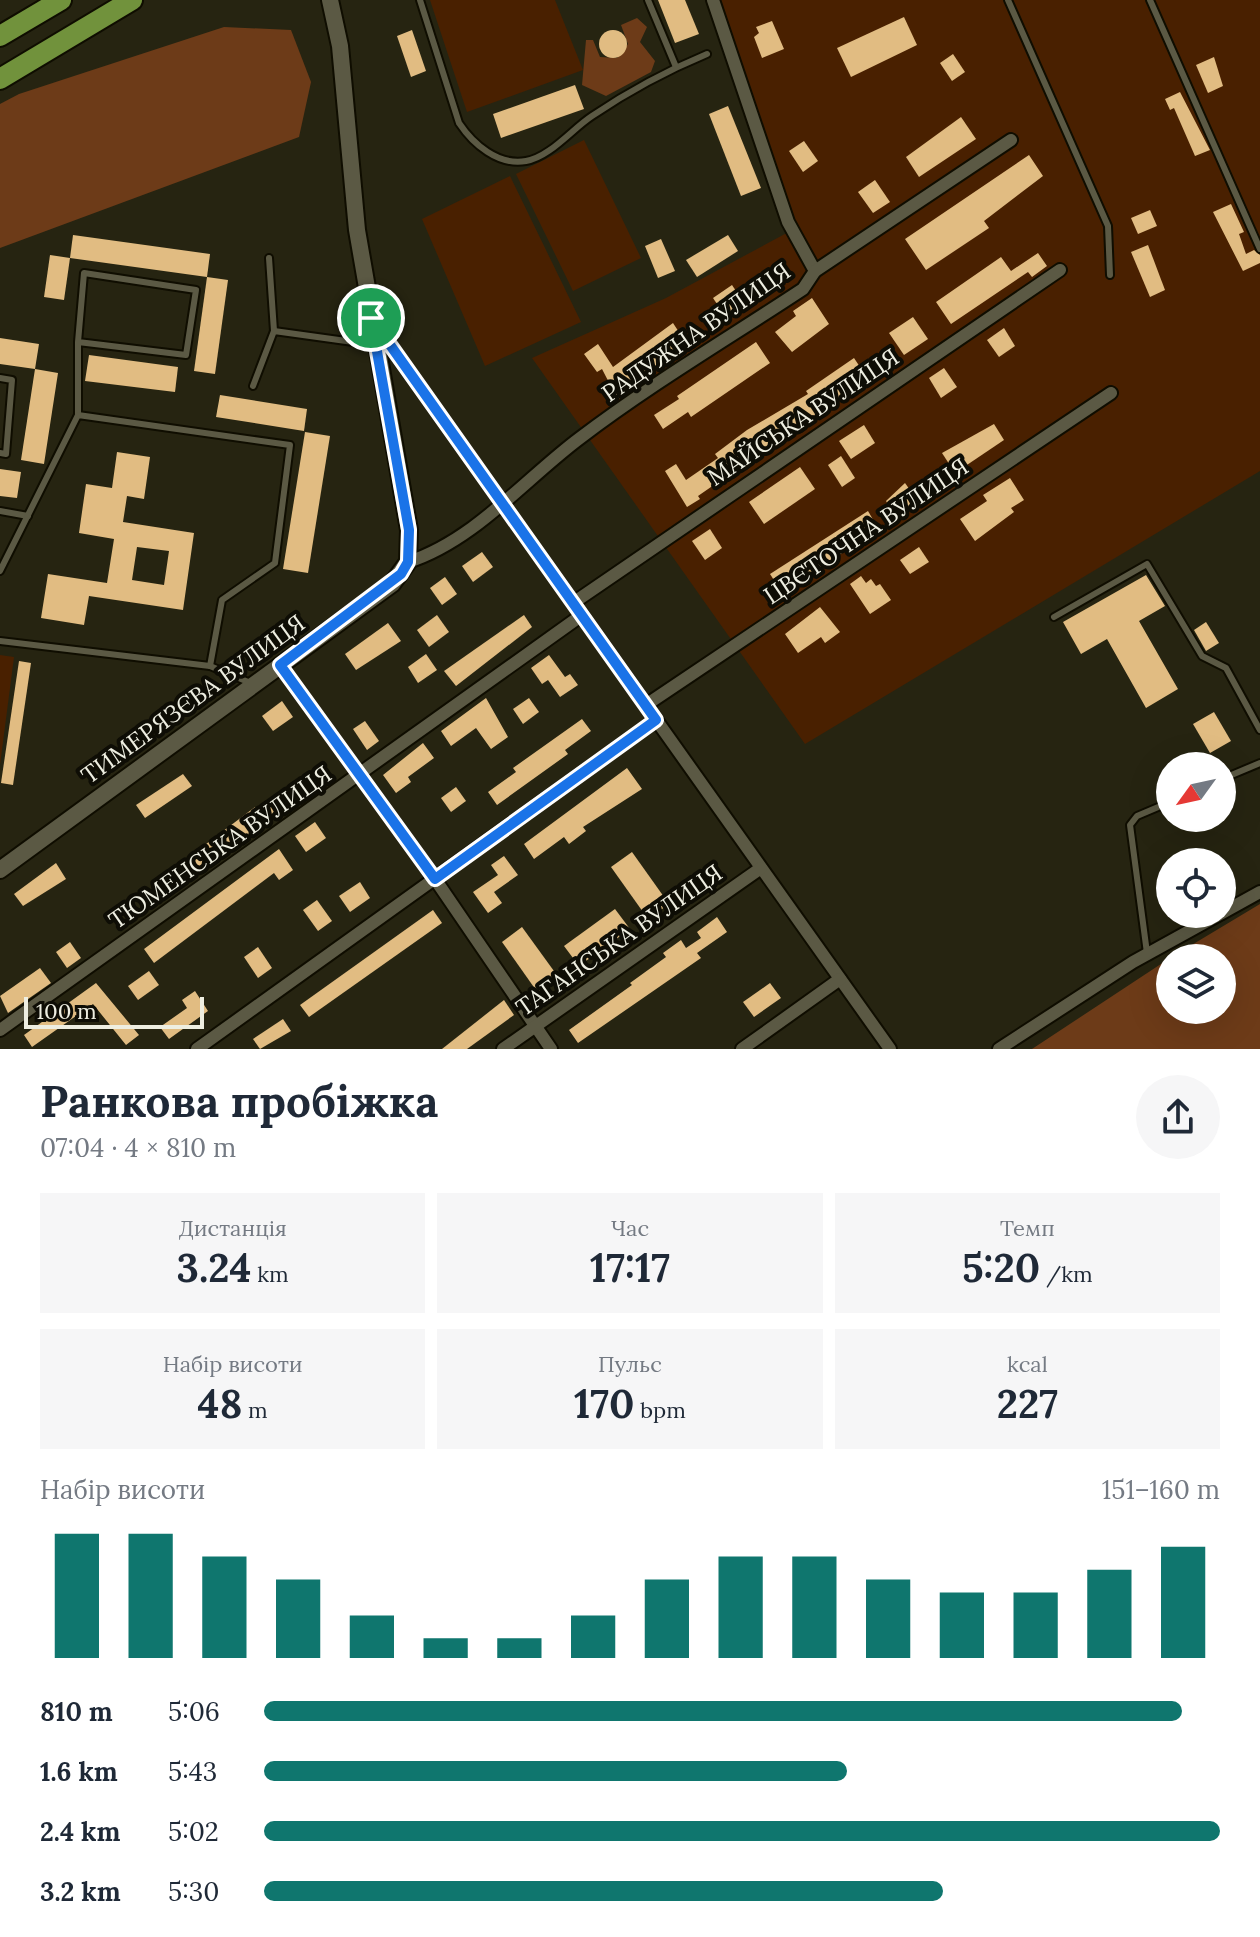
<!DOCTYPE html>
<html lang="uk">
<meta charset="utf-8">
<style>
body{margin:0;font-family:Lora,serif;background:#f6f6f7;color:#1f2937;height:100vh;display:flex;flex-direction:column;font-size:30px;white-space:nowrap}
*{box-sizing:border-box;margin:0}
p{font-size:26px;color:#747a83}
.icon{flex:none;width:44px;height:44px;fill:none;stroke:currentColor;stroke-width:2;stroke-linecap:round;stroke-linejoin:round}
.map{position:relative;height:1049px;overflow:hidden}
.panel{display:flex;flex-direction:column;background:#fff;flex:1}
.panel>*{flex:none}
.needle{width:52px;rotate:237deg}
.controls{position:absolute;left:1156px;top:752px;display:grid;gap:16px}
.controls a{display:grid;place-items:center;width:80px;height:80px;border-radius:50%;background:#fff;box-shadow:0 8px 32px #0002;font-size:40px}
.scale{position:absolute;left:24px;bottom:20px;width:180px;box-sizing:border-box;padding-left:8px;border:4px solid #eeeee1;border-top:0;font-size:22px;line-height:28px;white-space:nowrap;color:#eeeee1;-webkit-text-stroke:6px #0e0d05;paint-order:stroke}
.pin{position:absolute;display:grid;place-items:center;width:68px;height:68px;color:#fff;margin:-34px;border:4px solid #fff;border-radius:50%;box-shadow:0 2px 8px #0007}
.round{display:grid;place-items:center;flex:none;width:84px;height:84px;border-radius:42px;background:#f6f6f7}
.overview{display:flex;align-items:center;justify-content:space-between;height:136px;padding:0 40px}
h1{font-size:44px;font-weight:700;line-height:60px}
.metrics{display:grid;grid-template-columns:repeat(3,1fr);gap:12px;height:136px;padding:8px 40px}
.metrics div{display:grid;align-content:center;border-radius:0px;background:#f6f6f7;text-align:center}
.metrics b{font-size:40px;font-weight:700}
.metrics small{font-size:22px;font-weight:400}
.metrics p{font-size:22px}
.chart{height:224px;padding:16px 40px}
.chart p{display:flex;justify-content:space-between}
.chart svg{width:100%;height:144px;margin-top:8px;stroke:#0f766e;stroke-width:6}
ul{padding:0 40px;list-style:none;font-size:26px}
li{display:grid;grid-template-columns:128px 96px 1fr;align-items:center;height:60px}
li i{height:20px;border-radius:10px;background:#0f766e}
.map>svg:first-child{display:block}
.green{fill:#492000}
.forest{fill:#6d3b18}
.building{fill:#e1bc82;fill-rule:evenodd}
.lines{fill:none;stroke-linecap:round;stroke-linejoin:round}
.service-casing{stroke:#0f0d00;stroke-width:10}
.minor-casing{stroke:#0f0d00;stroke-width:16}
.tertiary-casing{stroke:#0f0d00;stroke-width:20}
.primary-casing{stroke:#0f0d00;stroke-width:24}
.service{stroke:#5b5944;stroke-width:6}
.minor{stroke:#5b5944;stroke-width:12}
.tertiary{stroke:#5b5944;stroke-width:16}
.primary{stroke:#71923c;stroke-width:20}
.route-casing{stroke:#fff;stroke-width:16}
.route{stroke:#1a73e8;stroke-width:10}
.labels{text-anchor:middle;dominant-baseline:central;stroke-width:8;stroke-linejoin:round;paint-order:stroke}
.street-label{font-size:24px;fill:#eeeee1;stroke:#0e0d05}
</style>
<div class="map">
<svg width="1260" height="1049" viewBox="0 0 1260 1049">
<rect width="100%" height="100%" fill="#262411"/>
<g class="green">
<path d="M430,0H555L583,70L467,112Z"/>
<path d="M721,0H1260V471L805,744L532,358L666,298L796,228Z"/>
<path d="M584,140L641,258L573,291L516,174Z"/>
<path d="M510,176L581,322L485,366L422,219Z"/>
<path d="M0,655L14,657L0,765Z"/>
</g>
<g class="forest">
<path d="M637,18L647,27L640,42L655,61L651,72L606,96L582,85L586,40H593L600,57L617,58L628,44L621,25Z"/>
<path d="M224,27L291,30L311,82L299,137L0,248V104L19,94Z"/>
<path d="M1260,904V1049H1032L1170,958V1010H1222V958H1170Z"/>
</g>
<g class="building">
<path d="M658,0H685L699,34L675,43Z"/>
<path d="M904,17L917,45L851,77L837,48Z"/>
<path d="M772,21L784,49L762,58L754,37L759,33L756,27Z"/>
<path d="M412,30L426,71L411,77L397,36Z"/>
<circle cx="613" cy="44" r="14"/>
<path d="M953,54L965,72L952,81L940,63Z"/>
<path d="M1214,57L1223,86L1208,93L1196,65Z"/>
<path d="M575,85L584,109L501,138L493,114Z"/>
<path d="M1180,92L1210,150L1195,156L1174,108L1170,110L1165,99Z"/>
<path d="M728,106L761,188L741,196L709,114Z"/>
<path d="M961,117L976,139L919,177L906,157Z"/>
<path d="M804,141L818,161L803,172L789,151Z"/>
<path d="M1029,155L1043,176L984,221L989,228L926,270L905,239Z"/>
<path d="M875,180L890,202L873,213L858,192Z"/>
<path d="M1231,204L1244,232L1239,234L1246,254L1254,250L1260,255V263L1243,271L1213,212Z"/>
<path d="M1150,210L1157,226L1138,234L1131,218Z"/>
<path d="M73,235L210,254L207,277L70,258Z"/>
<path d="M728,235L738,251L697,277L686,260Z"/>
<path d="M661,239L675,271L658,278L645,246Z"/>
<path d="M1148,245L1165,290L1150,297L1131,252Z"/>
<path d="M1038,253L1047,266L1032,277L1028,272L951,324L936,302L1001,257L1011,271Z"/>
<path d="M50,255L70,258L64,300L44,297Z"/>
<path d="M207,277L228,280L215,374L194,371Z"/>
<path d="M732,285L746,306L727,319L713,298Z"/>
<path d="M812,298L829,324L792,352L775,332L796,316L793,311Z"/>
<path d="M913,317L928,339L904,355L889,333Z"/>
<path d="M673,323L688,346L635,380L618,400L602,369L597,372L584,354L598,344L613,367Z"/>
<path d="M1004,328L1015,346L999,357L987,340Z"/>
<path d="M0,338L39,344L35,369L0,364Z"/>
<path d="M756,342L770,363L691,417L688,412L663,429L654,415L679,399L677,396Z"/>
<path d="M89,355L178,367L175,392L85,381Z"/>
<path d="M854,358L860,367L869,361L877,372L698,496L700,499L687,507L665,471L676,464L686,480L718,458L715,454L747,430L808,394L806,391Z"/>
<path d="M944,368L957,387L941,398L929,378Z"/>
<path d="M35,369L58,373L44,464L21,460Z"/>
<path d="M220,395L307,409L304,431L216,417Z"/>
<path d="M994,424L1004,440L955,473L942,453Z"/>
<path d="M864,425L875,443L851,459L839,441Z"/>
<path d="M305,432L330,436L308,573L283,569Z"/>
<path d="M117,452L150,457L144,499L127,496L123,522L194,533L183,610L89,596L84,625L41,618L48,574L107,583L114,539L79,533L86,484L112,488ZM137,547L169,551L164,585L132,580Z"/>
<path d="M841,456L855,478L842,487L828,465Z"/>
<path d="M800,467L815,489L764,524L749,502Z"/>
<path d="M0,469L21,472L17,498L0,496Z"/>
<path d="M1010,478L1024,500L1011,508L1014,512L975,541L960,519L987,501L983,495Z"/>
<path d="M905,483L917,500L897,518L886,501Z"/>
<path d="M868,511L879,530L781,591L770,574Z"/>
<path d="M710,529L722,548L705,560L692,541Z"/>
<path d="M919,547L929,562L910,574L900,560Z"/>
<path d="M482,552L493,567L473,582L462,566Z"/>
<path d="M1146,575L1165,606L1139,621L1178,689L1146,708L1107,639L1081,654L1063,622Z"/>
<path d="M861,576L866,583L871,579L876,586L880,584L891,600L870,614L850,584Z"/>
<path d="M445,577L457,594L442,605L430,588Z"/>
<path d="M820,607L840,632L825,643L821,637L798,653L785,634Z"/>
<path d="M437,615L449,632L429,647L417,630Z"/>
<path d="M524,615L532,627L456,686L444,671Z"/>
<path d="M1206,622L1219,643L1206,651L1194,630Z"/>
<path d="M388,623L401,641L356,670L345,654Z"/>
<path d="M426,654L437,670L418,683L408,667Z"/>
<path d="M549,655L565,677L570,674L578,685L560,697L548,680L542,684L531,668Z"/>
<path d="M19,661L31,663L13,785L1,783Z"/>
<path d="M486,698L508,737L491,749L476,728L451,746L441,731Z"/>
<path d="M529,698L539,712L523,724L513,709Z"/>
<path d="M282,701L293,717L273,731L262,716Z"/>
<path d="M1214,712L1231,741L1210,753L1193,724Z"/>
<path d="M582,719L591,731L565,750L568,754L497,805L488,792L516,772L513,768Z"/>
<path d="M365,721L379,741L367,750L353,729Z"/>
<path d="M423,743L434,758L408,777L411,782L396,793L383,775Z"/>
<path d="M627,768L642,789L583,827L586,831L569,844L564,837L534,859L524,844Z"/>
<path d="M183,774L192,786L145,818L136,805Z"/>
<path d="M456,787L466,801L451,812L441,798Z"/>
<path d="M283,791L292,804L186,879L177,866L255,807L257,810Z"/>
<path d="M315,822L326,838L306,852L295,836Z"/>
<path d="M279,849L293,870L279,880L274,873L154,963L144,949Z"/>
<path d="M632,852L669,904L648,919L611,867Z"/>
<path d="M504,856L518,875L494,892L502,903L488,913L473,892L498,875L491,865Z"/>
<path d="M56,863L66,879L23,906L14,894Z"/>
<path d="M360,882L370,898L350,912L339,896Z"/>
<path d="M317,900L332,921L318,931L303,910Z"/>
<path d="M615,909L630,929L579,966L564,946Z"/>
<path d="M433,910L442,923L309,1017L300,1005Z"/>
<path d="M717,917L727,932L697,953L701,958L578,1043L569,1030L632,985L630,983L666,957L663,953L681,940L686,948L701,938L697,932Z"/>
<path d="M522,927L559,978L538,993L502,942Z"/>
<path d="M70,942L81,958L67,968L56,952Z"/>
<path d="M258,947L272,968L258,978L244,957Z"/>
<path d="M40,968L51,983L8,1013L0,996Z"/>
<path d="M149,971L159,985L138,1000L128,986Z"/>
<path d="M96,983L139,1035L126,1045L93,1004L32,1047L24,1035Z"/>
<path d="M770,983L781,998L754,1017L743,1002Z"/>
<path d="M195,991L208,1011L169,1039L160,1027L187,1008L182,1000Z"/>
<path d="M504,1000L514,1015L467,1049H442Z"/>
<path d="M283,1019L291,1031L260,1049L253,1039Z"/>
</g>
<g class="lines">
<defs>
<g id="service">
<path d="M420,0L459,123C473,144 498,166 526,161C550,157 572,129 592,116C629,91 666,71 707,54"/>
<path d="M648,0L676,67"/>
<path d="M1008,0L1108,226L1110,275"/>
<path d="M1150,0L1260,249"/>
<path d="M269,258L274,331"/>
<path d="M78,342L186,355L196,290L84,273L78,342V415"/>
<path d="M0,378L12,380L6,454L0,453"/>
<path d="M253,386L274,331L375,345"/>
<path d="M0,511L28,516"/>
<path d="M0,571L78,415L290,445L275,563L222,600L210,666L253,684"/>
<path d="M1054,617L1147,564L1202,656L1226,668L1260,730"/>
<path d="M0,641L210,666"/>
<path d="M1222,779L1260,763"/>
<path d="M1147,953L1130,825L1137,816L1170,802"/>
</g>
<g id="minor">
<path d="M713,0L788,222L815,271"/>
<path d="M375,324L890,1049"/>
<path d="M408,562C474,541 525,479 580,438C651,384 729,338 803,289L815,271L1011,140"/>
<path d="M573,603L1060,270"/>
<path d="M280,665L435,879L551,1049"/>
<path d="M646,705L1111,393"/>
<path d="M1222,913L1260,892"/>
<path d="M0,1030L582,615"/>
<path d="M197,1049L656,720"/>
<path d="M503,1049L761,868"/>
<path d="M742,1049L840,979"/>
<path d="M999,1049L1133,962L1220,914"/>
</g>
<path id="tertiary" d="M0,870L392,584L408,562L409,530L357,230L340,46L330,0"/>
<g id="primary">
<path d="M0,36L61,0"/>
<path d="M0,79L132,0"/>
</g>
</defs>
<use href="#service" class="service-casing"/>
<use href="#minor" class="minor-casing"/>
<use href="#tertiary" class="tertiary-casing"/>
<use href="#primary" class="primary-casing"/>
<use href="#service" class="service"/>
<use href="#minor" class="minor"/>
<use href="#tertiary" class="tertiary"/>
<use href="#primary" class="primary"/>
</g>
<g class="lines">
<defs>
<path id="route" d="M371,318L656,720L435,879L280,665L401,574L408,562L409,530Z"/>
</defs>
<use href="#route" class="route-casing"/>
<use href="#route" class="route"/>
</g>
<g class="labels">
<g class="street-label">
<text transform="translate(696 332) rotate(-35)">РАДУЖНА ВУЛИЦЯ</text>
<text transform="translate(803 417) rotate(-34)">МАЙСЬКА ВУЛИЦЯ</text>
<text transform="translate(866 531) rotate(-34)">ЦВЄТОЧНА ВУЛИЦЯ</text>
<text transform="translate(193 699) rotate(-36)">ТИМЕРЯЗЄВА ВУЛИЦЯ</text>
<text transform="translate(220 847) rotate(-35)">ТЮМЕНСЬКА ВУЛИЦЯ</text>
<text transform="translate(619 940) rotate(-35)">ТАГАНСЬКА ВУЛИЦЯ</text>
</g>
</g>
</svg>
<div class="controls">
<a><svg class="needle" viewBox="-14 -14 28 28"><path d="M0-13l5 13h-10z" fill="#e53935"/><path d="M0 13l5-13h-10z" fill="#747a83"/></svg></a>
<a><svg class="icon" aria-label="locate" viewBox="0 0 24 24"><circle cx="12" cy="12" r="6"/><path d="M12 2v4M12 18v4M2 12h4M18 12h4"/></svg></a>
<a><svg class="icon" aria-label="layers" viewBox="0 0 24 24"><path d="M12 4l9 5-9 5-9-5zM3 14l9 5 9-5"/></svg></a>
</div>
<div class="scale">100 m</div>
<div class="pin" style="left:371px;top:318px;background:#1e9e55"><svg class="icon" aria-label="arrive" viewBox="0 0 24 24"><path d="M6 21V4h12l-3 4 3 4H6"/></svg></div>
</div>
<section class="panel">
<div class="overview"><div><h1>Ранкова пробіжка</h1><p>07:04 · 4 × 810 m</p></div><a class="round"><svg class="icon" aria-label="share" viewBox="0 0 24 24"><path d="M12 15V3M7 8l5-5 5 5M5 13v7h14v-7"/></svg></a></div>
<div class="metrics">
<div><p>Дистанція</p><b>3.24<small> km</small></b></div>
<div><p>Час</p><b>17:17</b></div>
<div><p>Темп</p><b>5:20<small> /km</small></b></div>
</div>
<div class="metrics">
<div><p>Набір висоти</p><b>48<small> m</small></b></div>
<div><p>Пульс</p><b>170<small> bpm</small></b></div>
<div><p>kcal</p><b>227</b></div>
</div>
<div class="chart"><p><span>Набір висоти</span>151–160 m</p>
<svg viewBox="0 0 160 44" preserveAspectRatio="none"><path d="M5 44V6M15 44V6M25 44V13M35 44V20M45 44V31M55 44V38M65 44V38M75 44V31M85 44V20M95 44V13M105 44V13M115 44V20M125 44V24M135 44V24M145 44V17M155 44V10"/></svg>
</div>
<ul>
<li><b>810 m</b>5:06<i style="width:96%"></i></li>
<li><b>1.6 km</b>5:43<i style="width:61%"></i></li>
<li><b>2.4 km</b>5:02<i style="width:100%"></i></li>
<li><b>3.2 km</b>5:30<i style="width:71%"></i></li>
</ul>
</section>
